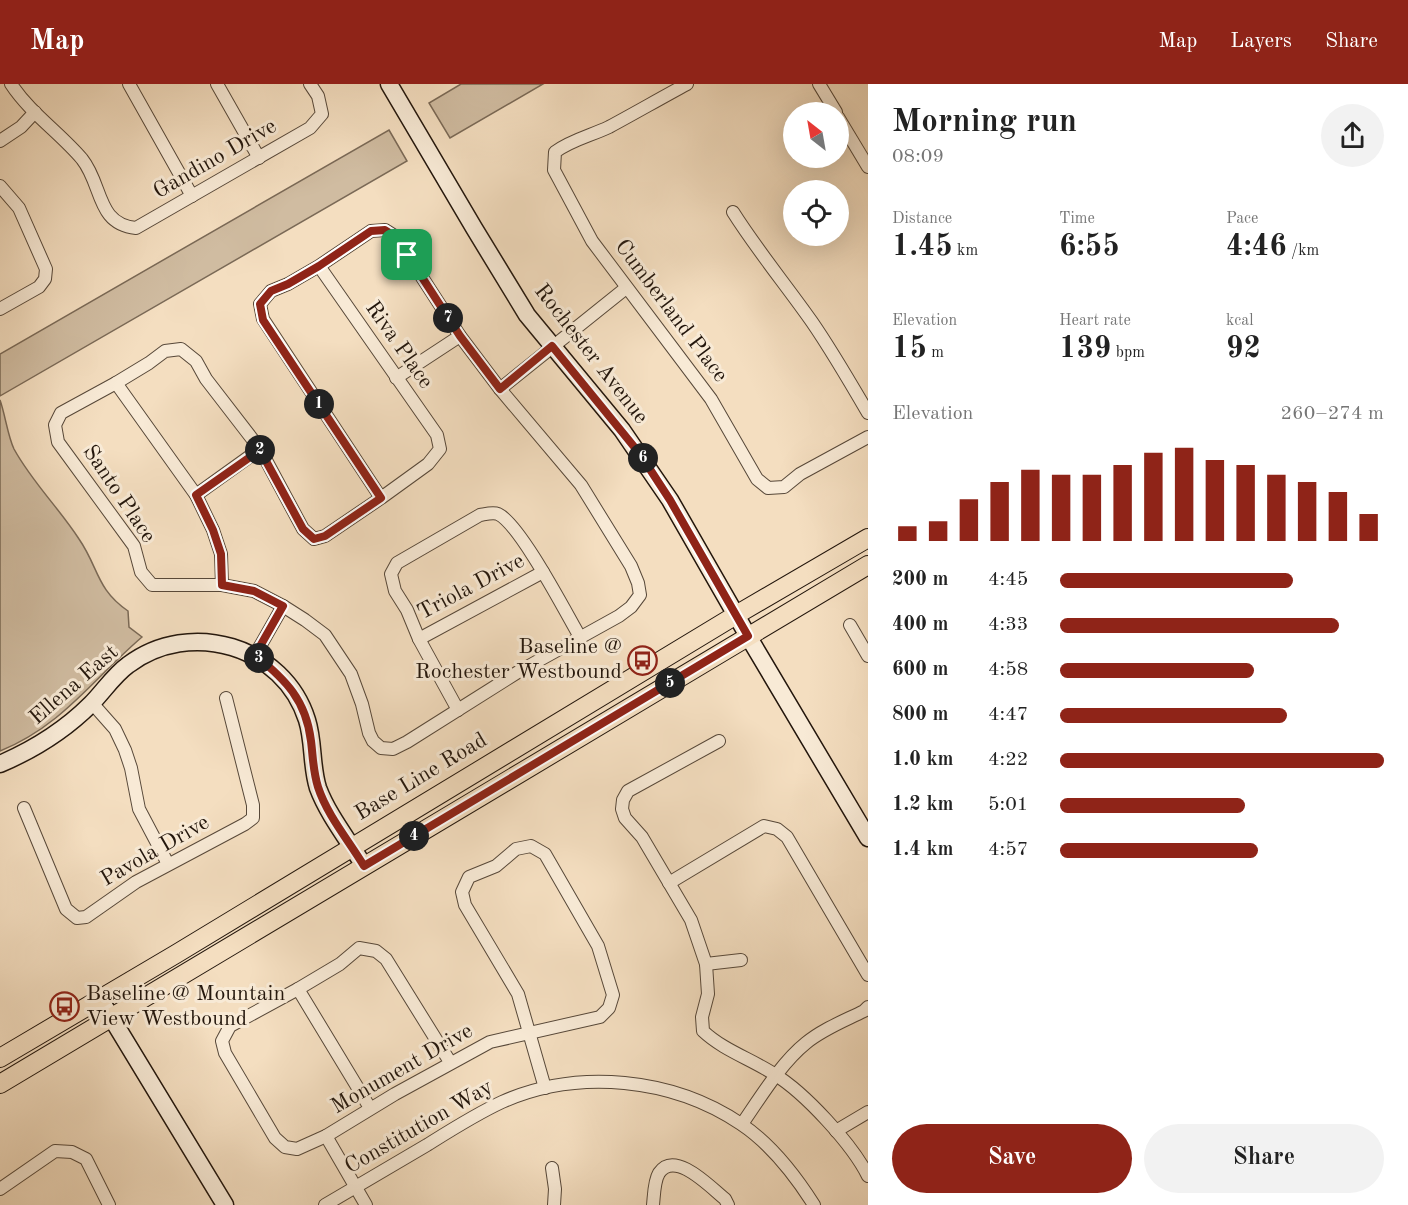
<!DOCTYPE html>
<meta charset="utf-8">
<style>
body{margin:0;font-family:"Old Standard TT",serif;background:#f2f2f2;color:#222;height:100vh;display:flex;flex-direction:column;font-size:22px;white-space:nowrap}
*{box-sizing:border-box;margin:0}
p{font-size:20px;color:#767676}
.icon{flex:none;width:33px;height:33px;fill:none;stroke:currentColor;stroke-width:2;stroke-linecap:round;stroke-linejoin:round}
.map{position:relative;flex:1;overflow:hidden}
.drawer{display:flex;flex-direction:column;background:#fff;width:540px}
.drawer>*{flex:none}
.needle{width:39px;rotate:329deg}
.controls{position:absolute;left:783px;top:18px;display:grid;gap:12px}
.controls a{display:grid;place-items:center;width:66px;height:66px;border-radius:50%;background:#fff;box-shadow:0 6px 24px #0002;font-size:30px}
.pin{position:absolute;display:grid;place-items:center;width:51px;height:51px;color:#fff;margin:-26px;border-radius:12px;box-shadow:0 3px 9px #0006}
.km{position:absolute;width:30px;height:30px;margin:-15px;border-radius:50%;background:#222;color:#fff;font-size:16px;line-height:30px;text-align:center}
.round{display:grid;place-items:center;flex:none;width:63px;height:63px;border-radius:32px;background:#f2f2f2}
.headline{display:flex;align-items:center;justify-content:space-between;height:102px;padding:0 24px}
h1{font-size:33px;font-weight:600;line-height:45px}
.stats{display:grid;grid-template-columns:repeat(3,1fr);gap:9px;height:102px;padding:6px 24px}
.stats div{display:grid;align-content:center}
.stats b{font-size:30px;font-weight:600}
.stats small{font-size:16px;font-weight:400}
.stats p{font-size:16px}
.chart{height:168px;padding:12px 24px}
.chart p{display:flex;justify-content:space-between}
.chart svg{width:100%;height:108px;margin-top:6px;stroke:#8f2418;stroke-width:6}
.cta{display:flex;gap:12px;margin-top:auto;padding:12px 24px}
.cta a{flex:1;height:69px;border-radius:36px;background:#8f2418;color:#fff;font-size:24px;font-weight:600;line-height:69px;text-align:center}
.cta a+a{background:#f2f2f2;color:#222}
ul{padding:0 24px;list-style:none;font-size:20px}
li{display:grid;grid-template-columns:96px 72px 1fr;align-items:center;height:45px}
li i{height:15px;border-radius:8px;background:#8f2418}
header{display:flex;align-items:center;gap:36px;box-sizing:border-box;height:84px;padding:0 30px;background:#8f2418;color:#fff}
header strong{font-size:28px}
nav{display:flex;gap:33px;margin-inline-start:auto;font-size:21px}
main{display:flex;flex:1;min-height:0}
.map>svg:first-child{display:block}
.green{fill:#d0bca1;stroke:#7a6956;stroke-width:1.5}
.lines{fill:none;stroke-linecap:round;stroke-linejoin:round}
.street-casing{stroke:#574839;stroke-width:14}
.secondary-casing{stroke:#23160c;stroke-width:19}
.primary-casing{stroke:#23160c;stroke-width:20}
.street{stroke:#f8ead6;stroke-width:12}
.secondary{stroke:#f8ead6;stroke-width:16}
.primary{stroke:#f4dec0;stroke-width:18}
.route-casing{stroke:#fff;stroke-width:12}
.route{stroke:#8f2418;stroke-width:8}
.labels{text-anchor:middle;dominant-baseline:central;stroke-width:6;stroke-linejoin:round;paint-order:stroke}
.street-label{font-size:22px;fill:#23160c;stroke:#f8ead6}
.poi-label{font-size:22px;fill:#23160c;stroke:#f8ead6;text-anchor:end}
</style>
<header>
<strong>Map</strong>
<nav><a>Map</a><a>Layers</a><a>Share</a></nav>
</header>
<main>
<div class="map">
<svg width="868" height="1121" viewBox="0 0 868 1121">
<rect width="100%" height="100%" fill="#f4dec0"/>
<filter id="stains"><feTurbulence type="fractalNoise" baseFrequency=".00333" numOctaves="4"/><feColorMatrix values="0 0 0 0 .2 0 0 0 0 .09 0 0 0 0 .02 0 0 0 .5 -.17"/></filter>
<radialGradient id="worn" r=".72"><stop offset=".6" stop-color="#630" stop-opacity="0"/><stop offset="1" stop-color="#630" stop-opacity=".3"/></radialGradient>
<g class="green">
<path d="M461,0H543L450,54L429,19Z"/>
<path d="M389,46L407,77L0,312V270Z"/>
<path d="M0,316C5,330 8,353 14,365C32,398 59,424 79,455C99,484 96,505 128,527L129,543L142,553C93,595 62,642 0,667Z"/>
</g>
<g class="lines">
<defs>
<g id="street">
<path d="M11,0C30,29 60,49 82,75C103,101 96,140 136,144L310,44L322,30L318,12L310,0"/>
<path d="M129,0L192,112"/>
<path d="M217,0L259,74"/>
<path d="M687,0C661,14 635,29 609,43C590,52 571,56 555,68L554,86L592,157L711,315L757,395L768,404L784,403L800,390L868,353"/>
<path d="M819,0L836,28"/>
<path d="M838,33L868,83"/>
<path d="M0,57L21,43L35,28"/>
<path d="M0,102L19,124L46,185L45,195L39,203L0,225"/>
<path d="M733,128C757,166 786,201 812,238C832,267 850,298 868,329"/>
<path d="M319,182L437,351L440,365L428,380L381,414L325,452L314,455L303,445L260,365L206,295L196,277L181,265L165,267L149,279L116,299L61,329L55,341L58,358L134,462L141,488L152,501H222L254,507L283,522L305,536L325,551L351,590L362,620L369,649L373,657L381,664L393,665L407,658L518,588L619,532L631,523L640,511L638,499L631,482L581,401L500,305L460,252L396,153L385,146L371,147L319,182L288,200L271,207L260,220L263,235L381,414"/>
<path d="M396,294L460,252"/>
<path d="M116,299L196,411L213,446L221,470L222,501"/>
<path d="M500,305L626,204"/>
<path d="M196,411L260,365"/>
<path d="M850,541L868,572"/>
<path d="M419,555L543,488"/>
<path d="M255,571L283,522"/>
<path d="M92,619L115,645L125,666L131,684L139,725L168,780"/>
<path d="M458,626L419,555L407,526L395,507L391,490L397,479L480,431C486,430 493,428 498,430C520,440 566,529 580,553"/>
<path d="M719,657L628,707L623,716L622,725L625,734L642,753L691,836L706,880L708,910L702,933L703,947C723,966 751,975 774,990C805,1009 852,1060 868,1092"/>
<path d="M24,724L66,825L77,834L86,833L136,798L245,740L253,734V721L226,614"/>
<path d="M669,799L764,742L777,745L787,753L868,891"/>
<path d="M706,880L741,876"/>
<path d="M298,905L370,1024"/>
<path d="M450,978L386,875L376,867L359,864L340,880L298,905L230,942L222,957L225,969L275,1054L285,1063L297,1065L326,1052L395,1010L490,958L600,933L609,924L613,911L598,862L545,770L531,762L516,765L496,782L469,793L462,808L465,821L518,910L545,1004"/>
<path d="M742,1040C760,1014 781,979 806,959C823,945 844,937 864,927L868,923"/>
<path d="M836,1047L868,1028"/>
<path d="M326,1052L366,1121"/>
<path d="M552,1084L555,1105L554,1121"/>
<path d="M0,1105L55,1067L72,1068L86,1075L109,1121"/>
<path d="M325,1121C359,1101 393,1081 427,1061C451,1046 476,1030 502,1018C578,984 673,994 741,1040C771,1060 795,1091 814,1121"/>
<path d="M653,1121C654,1112 654,1097 659,1089C675,1065 711,1104 725,1115L728,1121"/>
</g>
<g id="secondary">
<path d="M389,0L474,144L527,231L622,346L670,416L748,552L868,754"/>
<path d="M0,680C35,665 64,647 91,620C103,608 114,591 128,581C190,534 284,562 307,636C314,658 311,682 318,704C328,731 349,757 364,782"/>
<path d="M100,915L225,1121"/>
</g>
<g id="primary">
<path d="M0,974L176,870L736,531L868,454"/>
<path d="M0,1000L868,481"/>
</g>
</defs>
<use href="#street" class="street-casing"/>
<use href="#secondary" class="secondary-casing"/>
<use href="#primary" class="primary-casing"/>
<use href="#street" class="street"/>
<use href="#secondary" class="secondary"/>
<use href="#primary" class="primary"/>
</g>
<g class="lines">
<defs>
<path id="route" d="M385,146L396,153L460,252L500,305L552,262L640,370L670,416L748,552L364,782C349,757 327,731 318,703C313,687 313,673 311,657C306,616 286,596 255,571L283,522L254,507L222,501L221,470L213,446L196,411L260,366L303,445L314,455L325,452L381,414L263,236L260,220L271,207L288,200L319,182L371,147Z"/>
</defs>
<use href="#route" class="route-casing"/>
<use href="#route" class="route"/>
</g>
<defs>
<symbol id="bus-ring" viewBox="-11 -11 22 22"><circle r="9.5" fill="#f8ead6" stroke="#8f2418" stroke-width="1.5"/><path d="M-5-6H5V4H4V6H2V4H-2V6H-4V4H-5ZM-3.5-4V0h7V-4ZM-3.5 1.2v1.5H-2V1.2ZM2 1.2v1.5H3.5V1.2Z" fill="#8f2418"/></symbol>
</defs>
<g fill-rule="evenodd">
<use href="#bus-ring" x="626" y="560" width="33" height="33"/>
<use href="#bus-ring" x="48" y="906" width="33" height="33"/>
</g>
<g class="labels">
<g class="street-label">
<text transform="translate(215 75) rotate(-30)">Gandino Drive</text>
<text transform="translate(671 227) rotate(53)">Cumberland Place</text>
<text transform="translate(399 261) rotate(55)">Riva Place</text>
<text transform="translate(591 270) rotate(52)">Rochester Avenue</text>
<text transform="translate(119 410) rotate(56)">Santo Place</text>
<text transform="translate(471 503) rotate(-28)">Triola Drive</text>
<text transform="translate(74 601) rotate(-41)">Ellena East</text>
<text transform="translate(421 693) rotate(-31)">Base Line Road</text>
<text transform="translate(155 767) rotate(-30)">Pavola Drive</text>
<text transform="translate(402 985) rotate(-30)">Monument Drive</text>
<text transform="translate(419 1043) rotate(-30)">Constitution Way</text>
</g>
<g class="poi-label">
<text x="622" y="563">Baseline @<tspan x="622" dy="25">Rochester Westbound</tspan></text>
<text x="86" y="910" text-anchor="start">Baseline @ Mountain<tspan x="86" dy="25">View Westbound</tspan></text>
</g>
</g>
<rect width="100%" height="100%" filter="url(#stains)"/>
<rect width="100%" height="100%" fill="url(#worn)"/>
</svg>
<div class="controls">
<a><svg class="needle" viewBox="-14 -14 28 28"><path d="M0-13l5 13h-10z" fill="#e53935"/><path d="M0 13l5-13h-10z" fill="#767676"/></svg></a>
<a><svg class="icon" aria-label="locate" viewBox="0 0 24 24"><circle cx="12" cy="12" r="6"/><path d="M12 2v4M12 18v4M2 12h4M18 12h4"/></svg></a>
</div>
<div class="pin" style="left:407px;top:171px;background:#1e9e55"><svg class="icon" aria-label="arrive" viewBox="0 0 24 24"><path d="M6 21V4h12l-3 4 3 4H6"/></svg></div>
<b class="km" style="left:319px;top:320px">1</b>
<b class="km" style="left:260px;top:366px">2</b>
<b class="km" style="left:259px;top:574px">3</b>
<b class="km" style="left:414px;top:752px">4</b>
<b class="km" style="left:670px;top:599px">5</b>
<b class="km" style="left:643px;top:374px">6</b>
<b class="km" style="left:448px;top:234px">7</b>
</div>
<section class="drawer">
<div class="headline"><div><h1>Morning run</h1><p>08:09</p></div><a class="round"><svg class="icon" aria-label="share" viewBox="0 0 24 24"><path d="M12 15V3M7 8l5-5 5 5M5 13v7h14v-7"/></svg></a></div>
<div class="stats">
<div><p>Distance</p><b>1.45<small> km</small></b></div>
<div><p>Time</p><b>6:55</b></div>
<div><p>Pace</p><b>4:46<small> /km</small></b></div>
</div>
<div class="stats">
<div><p>Elevation</p><b>15<small> m</small></b></div>
<div><p>Heart rate</p><b>139<small> bpm</small></b></div>
<div><p>kcal</p><b>92</b></div>
</div>
<div class="chart"><p><span>Elevation</span>260–274 m</p>
<svg viewBox="0 0 160 44" preserveAspectRatio="none"><path d="M5 44V38M15 44V36M25 44V27M35 44V20M45 44V15M55 44V17M65 44V17M75 44V13M85 44V8M95 44V6M105 44V11M115 44V13M125 44V17M135 44V20M145 44V24M155 44V33"/></svg>
</div>
<ul>
<li><b>200 m</b>4:45<i style="width:72%"></i></li>
<li><b>400 m</b>4:33<i style="width:86%"></i></li>
<li><b>600 m</b>4:58<i style="width:60%"></i></li>
<li><b>800 m</b>4:47<i style="width:70%"></i></li>
<li><b>1.0 km</b>4:22<i style="width:100%"></i></li>
<li><b>1.2 km</b>5:01<i style="width:57%"></i></li>
<li><b>1.4 km</b>4:57<i style="width:61%"></i></li>
</ul>
<div class="cta"><a>Save</a><a>Share</a></div>
</section>
</main>
